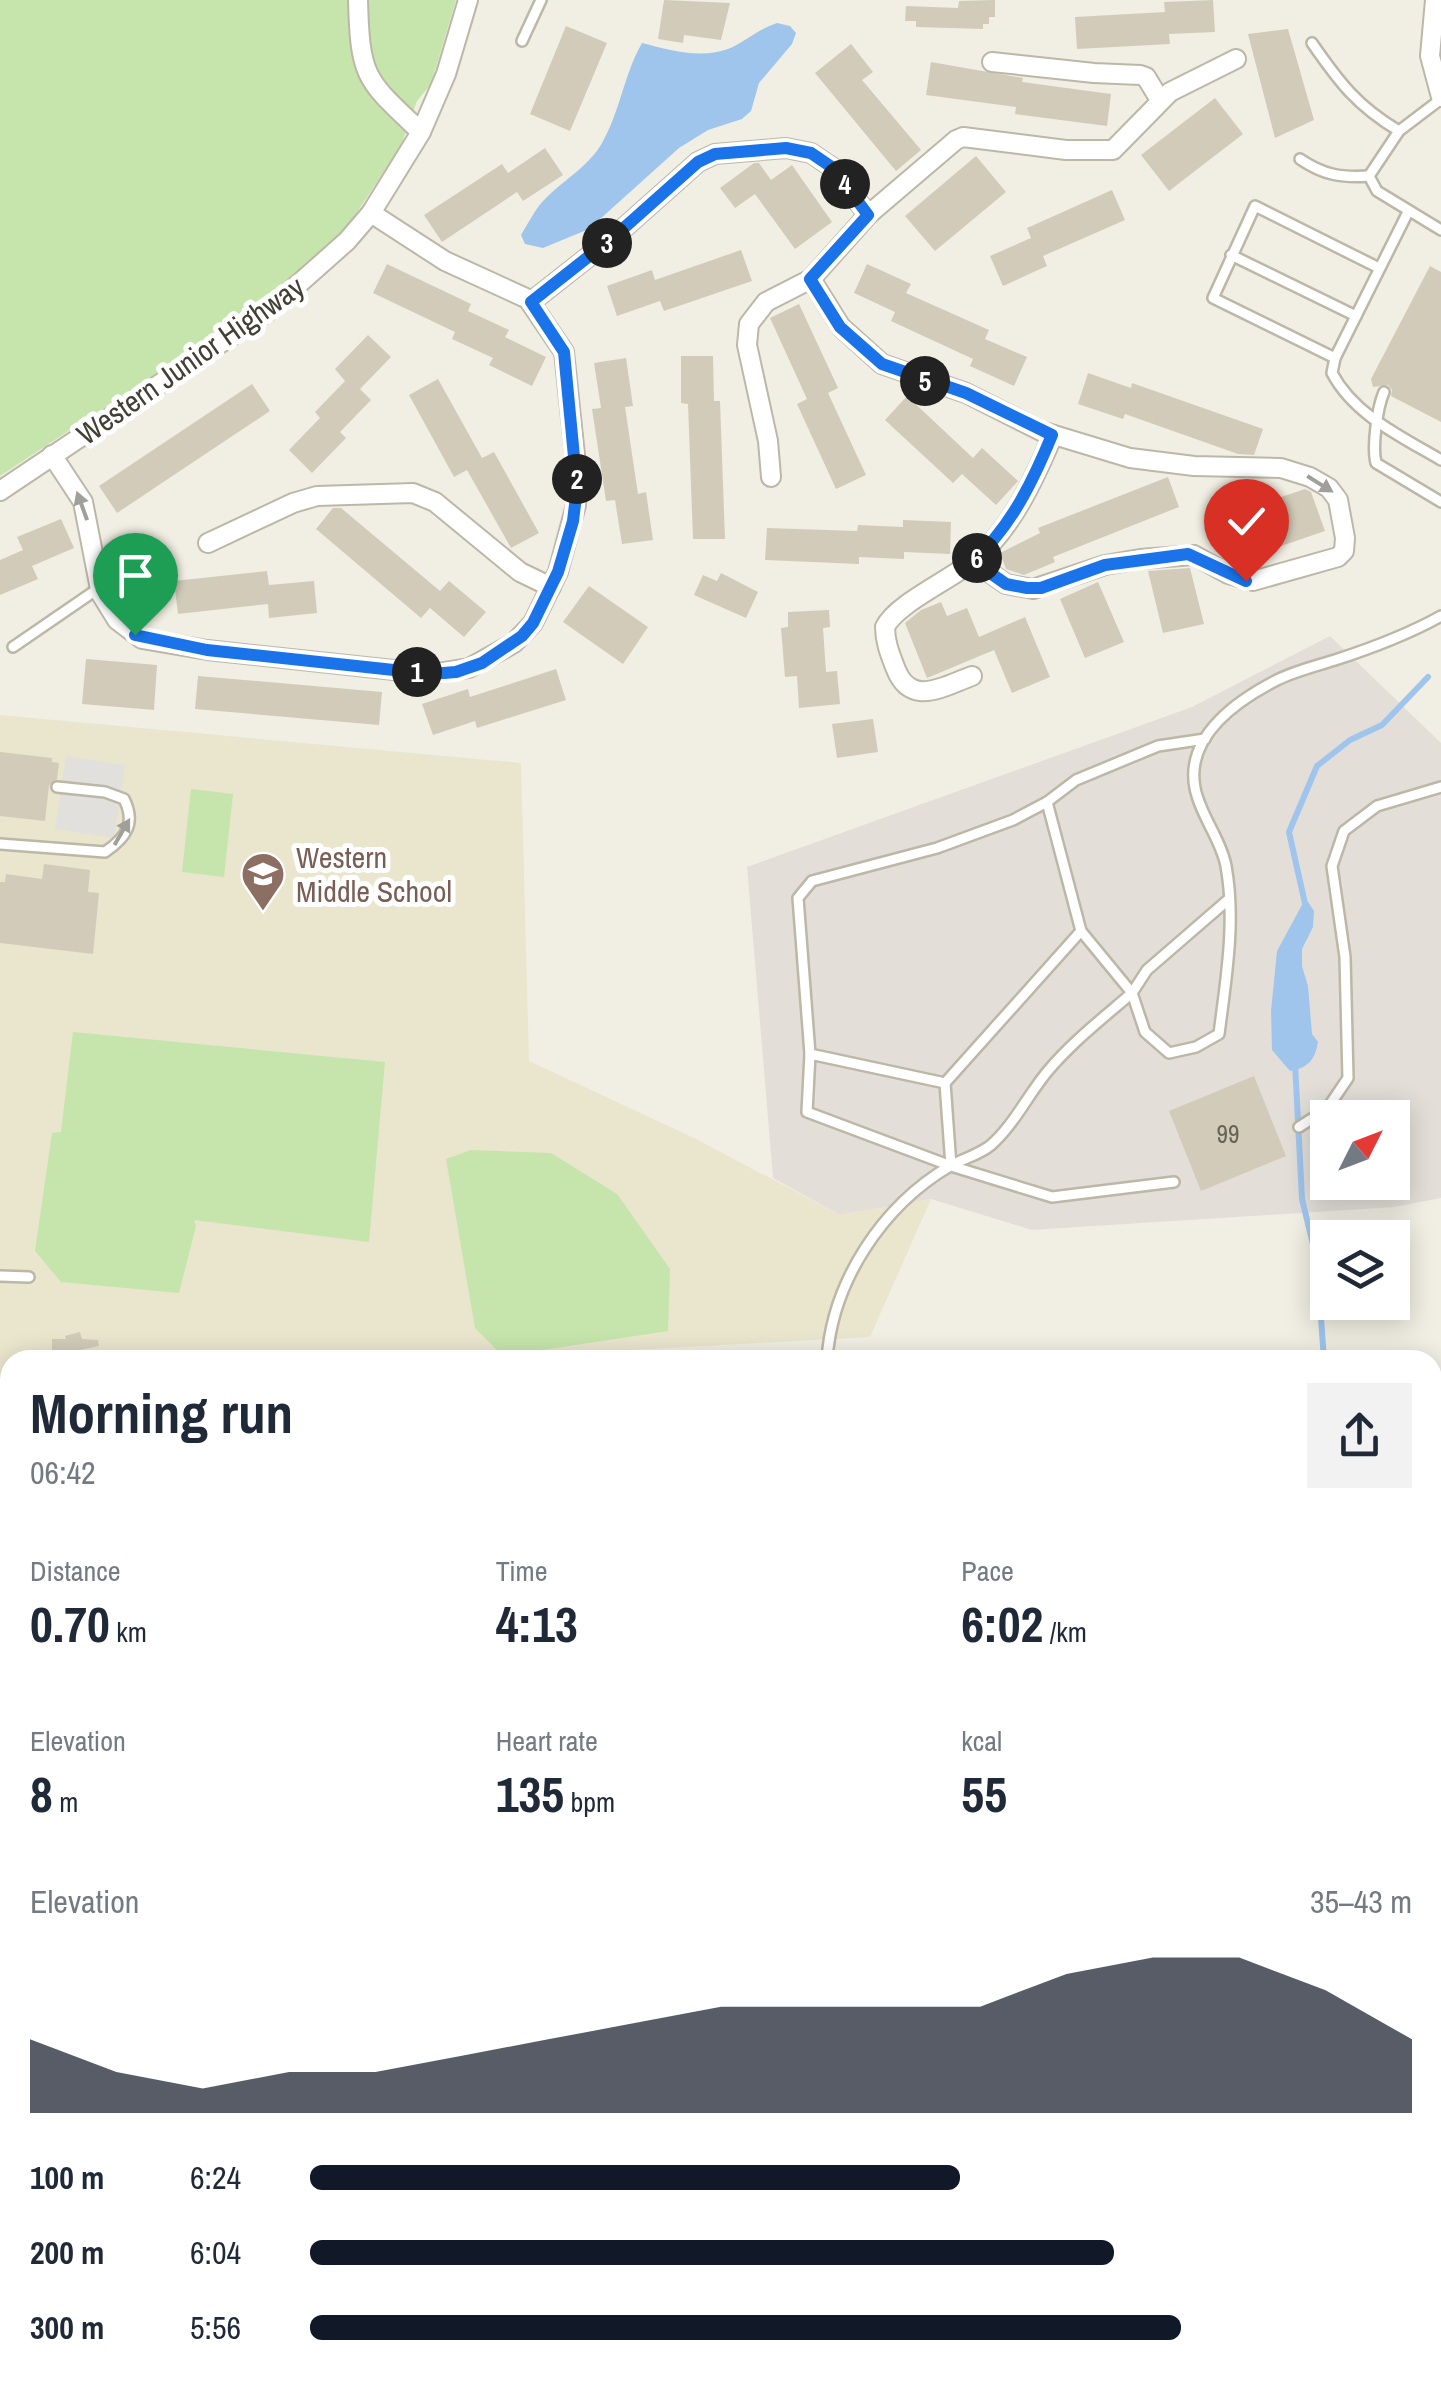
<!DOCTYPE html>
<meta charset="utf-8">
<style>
body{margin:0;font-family:"Archivo Narrow",sans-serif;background:#f2f2f3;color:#1f2937;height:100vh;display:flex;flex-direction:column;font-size:38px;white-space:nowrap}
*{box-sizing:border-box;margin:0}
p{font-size:32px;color:#747a83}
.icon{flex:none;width:55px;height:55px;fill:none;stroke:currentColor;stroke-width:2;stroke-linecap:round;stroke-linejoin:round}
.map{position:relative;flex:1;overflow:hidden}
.drawer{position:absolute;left:0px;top:1350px;width:1442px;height:1038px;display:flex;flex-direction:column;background:#fff;border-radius:30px 30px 0 0;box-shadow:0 5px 25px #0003}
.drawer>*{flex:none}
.needle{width:65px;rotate:48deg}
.controls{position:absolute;left:1310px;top:1100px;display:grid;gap:20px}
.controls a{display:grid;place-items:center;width:100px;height:100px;border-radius:0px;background:#fff;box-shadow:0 5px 25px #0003;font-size:50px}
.pin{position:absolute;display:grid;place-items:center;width:85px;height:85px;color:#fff;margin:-102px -42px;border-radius:50% 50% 50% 0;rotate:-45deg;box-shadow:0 0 10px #0007}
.pin .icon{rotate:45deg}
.km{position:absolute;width:50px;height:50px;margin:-25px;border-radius:50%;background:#222;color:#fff;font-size:28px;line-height:50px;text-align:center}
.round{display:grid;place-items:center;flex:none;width:105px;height:105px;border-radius:0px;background:#f2f2f3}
.overview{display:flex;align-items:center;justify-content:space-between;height:170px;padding:0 30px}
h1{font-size:55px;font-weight:800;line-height:75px}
.stats{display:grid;grid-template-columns:repeat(3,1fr);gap:15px;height:170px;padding:10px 30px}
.stats div{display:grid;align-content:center}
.stats b{font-size:50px;font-weight:800}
.stats small{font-size:28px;font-weight:400}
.stats p{font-size:28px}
.chart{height:280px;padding:20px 30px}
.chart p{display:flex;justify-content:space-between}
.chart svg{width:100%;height:180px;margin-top:10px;fill:#111827;opacity:.7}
ul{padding:0 30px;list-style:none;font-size:32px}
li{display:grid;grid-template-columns:160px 120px 1fr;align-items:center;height:75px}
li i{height:25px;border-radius:12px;background:#111827}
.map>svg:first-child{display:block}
.industrial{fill:#e3dfd8;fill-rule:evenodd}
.education{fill:#eae5cd}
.green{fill:#c5e5ac}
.parking{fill:#e2e0dc}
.water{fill:#a0c5ed}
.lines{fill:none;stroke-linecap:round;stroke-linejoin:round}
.stream{stroke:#a0c5ed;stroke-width:6}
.building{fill:#d2cbb9}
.service-casing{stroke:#bcb7a6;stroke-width:14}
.minor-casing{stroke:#bcb7a6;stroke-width:22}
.secondary-casing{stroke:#d0c794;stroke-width:30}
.motorway-casing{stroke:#d8af36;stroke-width:38}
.path{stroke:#bdb598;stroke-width:4;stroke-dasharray:5 5;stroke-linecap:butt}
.service{stroke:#fff;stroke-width:9}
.minor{stroke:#fff;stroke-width:18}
.secondary{stroke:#fdf5c2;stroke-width:25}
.motorway{stroke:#fada66;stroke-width:32}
.rail{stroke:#939393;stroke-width:6;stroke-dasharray:12 12;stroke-linecap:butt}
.oneway{fill:#a19f9a}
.route-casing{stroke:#fff;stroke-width:20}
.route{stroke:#1a73e8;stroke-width:12}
.labels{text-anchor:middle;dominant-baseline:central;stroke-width:10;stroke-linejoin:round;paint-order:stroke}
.number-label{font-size:25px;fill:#676255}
.street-label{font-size:30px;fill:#433f34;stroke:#fff}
.education-label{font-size:30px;fill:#785e54;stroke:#fff;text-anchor:start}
</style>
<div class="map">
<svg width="1441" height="2386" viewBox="0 0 1441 2386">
<rect width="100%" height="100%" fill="#f1efe3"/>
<path class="industrial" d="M1330,636L1441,743V1198L1394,1207L1032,1230L931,1199L840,1215L773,1178L747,867L1192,707ZM1328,1118H1392V1182H1328Z"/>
<path class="education" d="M0,715L521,763L529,1061L694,1138L840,1215L931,1199L870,1337L445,1360H10V1384H0Z"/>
<g class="green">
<path d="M0,0H456L431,84L417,101L401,145L352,220L316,260L266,301L0,476Z"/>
<path d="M191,789L233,794L224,877L182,872Z"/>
<path d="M73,1032L385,1062L369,1242L194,1220L196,1226L179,1293L61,1282L35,1251L52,1133L61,1132Z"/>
<path d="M471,1150L551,1153L617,1194L670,1269L668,1331L503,1356L475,1328L446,1159Z"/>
</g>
<path class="parking" d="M66,756L125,765L114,838L55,829Z"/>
<g class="water">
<path d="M777,23L790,26L796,33L792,44L759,83L751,111L742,119L708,130L679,148L589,229L543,248L525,244L521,235C529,222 536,207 547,197C565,179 589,166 602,143C620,112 624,74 642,43C670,50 699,59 728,49C745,42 758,29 777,23Z"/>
<path d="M1308,902L1314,911L1313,927L1302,949V966L1308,986L1312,1034L1318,1042C1315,1060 1308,1068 1290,1071L1272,1050L1271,1011L1277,951L1303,903Z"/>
</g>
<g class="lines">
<g class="stream">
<path d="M1306,908L1289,832L1317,766L1350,740L1382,725L1428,677"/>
<path d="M1295,1063L1302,1199L1317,1261L1324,1360"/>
<path d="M199,2378L202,2386"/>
</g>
</g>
<g class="building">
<path d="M664,0L730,3L721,40L684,35L683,43L658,39Z"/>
<path d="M995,0V17H989V24H983V29L916,27V21H905L906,6L958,8L959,1Z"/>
<path d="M1213,0L1215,32L1169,34L1170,44L1077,49L1075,17L1165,12L1164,2Z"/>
<path d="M566,26L607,43L570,131L530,114Z"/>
<path d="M1288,29L1314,120L1275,138L1248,34Z"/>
<path d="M851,44L873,72L862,80L921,150L896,171L815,73Z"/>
<path d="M931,62L1023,78L1022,82L1111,94L1107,126L1015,114L1016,107L926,95Z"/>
<path d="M1215,98L1243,134L1169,191L1141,155Z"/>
<path d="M545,148L563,175L523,201L517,192L442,242L424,215L502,164L508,173Z"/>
<path d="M976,156L1006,192L935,251L905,216Z"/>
<path d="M754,163H759L771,180L792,165L832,222L795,249L755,194L735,208L720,188Z"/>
<path d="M1112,190L1125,220L1043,256L1047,266L1003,286L990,256L1031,238L1027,228Z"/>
<path d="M741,250L752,281L664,311L660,301L617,316L607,286L652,270L655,280Z"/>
<path d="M387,264L471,304L468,311L509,330L505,337L546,357L532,386L489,365L493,358L452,339L455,332L373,293Z"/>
<path d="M867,264L911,284L906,293L989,330L985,339L1027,357L1014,386L970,366L973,359L891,321L895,312L854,293Z"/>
<path d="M1430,266L1441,272V422L1391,396L1392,390L1388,385L1373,387L1371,379Z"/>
<path d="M799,304L838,388L828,393L866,475L836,489L797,404L807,399L770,318Z"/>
<path d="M368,335L391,357L360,389L371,400L340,432L346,438L312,473L289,450L320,418L315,412L345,381L335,369Z"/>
<path d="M681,356H713L714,401H720L725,539H693L688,404L681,403Z"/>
<path d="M626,358L633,406L625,407L638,494L646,492L653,540L622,544L615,500L606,501L592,409L601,408L594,363Z"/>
<path d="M1088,373L1131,388L1132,383L1263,429L1254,455L1238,454L1125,414L1123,419L1078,404Z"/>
<path d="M438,379L482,458L494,452L539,533L511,548L467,470L454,477L409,395Z"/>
<path d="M252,384L270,411L117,513L99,486Z"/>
<path d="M907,396L973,458L982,448L1018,481L996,505L962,474L953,483L885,420Z"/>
<path d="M1168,477L1179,507L1053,557L1055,562L1024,575L1006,569L1000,553L1040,533L1038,528Z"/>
<path d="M1305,489L1311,492L1325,531L1237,561L1222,517Z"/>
<path d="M333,508H341L440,591L449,581L486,612L464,637L430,608L421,618L316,529Z"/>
<path d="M61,519L74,548L32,566L38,579L0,595V560L23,550L17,537Z"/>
<path d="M903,520L951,522L950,554L904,552V559L859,557V564L765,560L767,528L857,531L858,525L903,527Z"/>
<path d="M1190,568L1204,624L1163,633L1148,571Z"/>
<path d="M267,571L269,585L314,581L317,613L269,618L268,604L178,614L174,581Z"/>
<path d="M721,573L758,592L746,618L694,595L703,575L717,581Z"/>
<path d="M1098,582L1124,642L1085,658L1060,599Z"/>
<path d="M589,586L648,627L623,664L563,622Z"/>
<path d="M941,602L947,616L967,608L979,637L1025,617L1050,677L1012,693L994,650L927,678L905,623L921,610Z"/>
<path d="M829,610L830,627L823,628L826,672L837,671L840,704L799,708L797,676L785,677L781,628L788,627V612Z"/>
<path d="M86,659L157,665L154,710L82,704Z"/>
<path d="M556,669L566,700L477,728L475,721L433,735L422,704L468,689L470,697Z"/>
<path d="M198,676L382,692L379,725L195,709Z"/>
<path d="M873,719L878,752L837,758L832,724Z"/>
<path d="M0,752L52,758V762L59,763L57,779L49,785L45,821L0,816Z"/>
<path d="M44,864L90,870L88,892L99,893L93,954L0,943V882H5L6,874L42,879Z"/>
<path d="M1254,1076L1286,1156L1201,1191L1169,1111Z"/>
<path d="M80,1332L82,1339L98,1340L99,1346L52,1356V1339H66L65,1336Z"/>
</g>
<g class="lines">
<defs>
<g id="service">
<path d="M522,41L541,0"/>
<path d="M1312,43C1339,82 1357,106 1399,131"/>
<path d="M1441,99L1399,131L1369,176L1377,191L1441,230"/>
<path d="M1300,159C1323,175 1342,178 1369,176"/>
<path d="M1408,212L1335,358L1332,373C1354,415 1402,437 1441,460"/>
<path d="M1231,255L1356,316"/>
<path d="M1335,358L1213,298L1255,206L1379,268"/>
<path d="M1384,392C1377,408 1372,447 1376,463L1441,502"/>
<path d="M13,647L99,588"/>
<path d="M0,844L105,852C127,837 136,823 124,799L105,792L57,787"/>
<path d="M1229,899L1147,970L1132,993L1145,1032L1169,1053L1196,1047L1219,1034C1226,979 1236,921 1226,866C1221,839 1200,815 1195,788C1185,736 1238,700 1277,680C1295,671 1316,666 1335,660C1372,648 1407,635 1441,616"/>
<path d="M810,1054L807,1112L951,1166L1052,1197L1174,1182"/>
<path d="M945,1083L1081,931"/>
<path d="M1299,1127L1327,1109L1348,1078L1345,957L1332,866L1344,831L1377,806L1441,787"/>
<path d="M951,1166L945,1083L810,1054L798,898L812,881L937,848L1013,820L1047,802L1076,780L1158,746L1205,739"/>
<path d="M0,1276L29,1277"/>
<path d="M827,1360C832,1282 882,1206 950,1166C964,1158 979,1155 991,1145C1013,1126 1028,1095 1047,1072C1072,1042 1103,1018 1132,993L1081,931L1047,802"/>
<path d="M0,1587L10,1578"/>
<path d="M1432,1681L1441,1685"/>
<path d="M1432,1730L1441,1753"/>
<path d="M0,1888L10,1893"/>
</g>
<g id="minor">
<path d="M358,0C360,79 366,80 421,132"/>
<path d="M1435,0L1430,56L1441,97"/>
<path d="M992,62L1094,73L1140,75L1146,77L1160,100"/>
<path d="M811,279L841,327L882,364L966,393L1041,431L1130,458L1194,466L1281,468L1310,477L1329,488L1338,500L1345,538L1344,551L1338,557L1253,581L1228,574L1194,555L1140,559L1105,565L1033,589L1006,584L973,561"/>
<path d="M531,302L616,235L698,162L715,154L786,148L811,153L833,168L868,215L956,140L963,137L1066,150H1113L1170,92L1236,59"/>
<path d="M52,455L83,502L101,594L117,620L142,639L207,650L431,674L469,668L514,643L533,623L558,572L576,505L577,474L564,352L528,299L445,261L371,213"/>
<path d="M771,477L768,441L747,345L749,324L766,302L811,279L868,215"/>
<path d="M0,491L267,312L347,241L371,213L421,132L446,74L468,0"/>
<path d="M208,543L293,503L317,496L413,493L435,502L520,572L551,587"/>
<path d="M972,676C942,687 910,708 895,667C890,654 885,642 885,627C896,604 950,580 973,561C1011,530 1034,480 1053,435"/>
<path d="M1432,1802L1441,1798"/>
</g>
<g id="secondary">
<path d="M1432,1886L1441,1883"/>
<path d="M311,2386L314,2378"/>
</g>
<g id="motorway">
<path d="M1432,2140H1441"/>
<path d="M0,2167H10"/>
<path d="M1432,2198H1441"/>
<path d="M0,2224H10"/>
<path d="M1432,2224H1441"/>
</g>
</defs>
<use href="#service" class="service-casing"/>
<use href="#minor" class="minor-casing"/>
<use href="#secondary" class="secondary-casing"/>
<use href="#motorway" class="motorway-casing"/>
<path class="path" d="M1432,1648L1441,1644"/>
<use href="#service" class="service"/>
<use href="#minor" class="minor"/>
<use href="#secondary" class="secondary"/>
<use href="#motorway" class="motorway"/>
<g class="rail">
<path d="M1432,1986H1441"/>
<path d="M0,2018L10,2019"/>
<path d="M1432,2018H1441"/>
<path d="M0,2041H10"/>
</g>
</g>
<defs><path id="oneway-solid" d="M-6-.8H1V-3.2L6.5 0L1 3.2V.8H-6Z" transform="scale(2.5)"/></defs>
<g class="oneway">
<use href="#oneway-solid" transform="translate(1320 484) rotate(32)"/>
<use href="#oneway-solid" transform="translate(82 506) rotate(-110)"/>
<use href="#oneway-solid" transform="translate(122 832) rotate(-60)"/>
</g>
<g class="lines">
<defs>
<path id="route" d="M135,635L207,650L431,674L456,672L482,663L522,636L533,623L558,572L573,521L577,488L564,352L531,302L616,235L698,162L715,154L786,148L811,153L833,168L868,215L810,279L840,327L882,364L966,393L1052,435C1033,481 1011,527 973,561L1006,584L1027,588H1041L1105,565L1188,554L1246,581"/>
</defs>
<use href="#route" class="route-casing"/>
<use href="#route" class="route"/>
</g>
<defs>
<symbol id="school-pin" viewBox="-11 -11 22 30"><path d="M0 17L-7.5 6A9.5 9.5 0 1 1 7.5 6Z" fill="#8d6e63" stroke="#fff"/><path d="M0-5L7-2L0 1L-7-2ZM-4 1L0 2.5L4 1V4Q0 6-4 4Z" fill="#fff"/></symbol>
</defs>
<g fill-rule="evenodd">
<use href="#school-pin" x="238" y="849" width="50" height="68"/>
</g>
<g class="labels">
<g class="number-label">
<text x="1228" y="1134">99</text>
</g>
<g class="street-label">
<text transform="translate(190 360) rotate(-35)">Western Junior Highway</text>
</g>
<g class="education-label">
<text x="296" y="857">Western<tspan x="296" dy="34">Middle School</tspan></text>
</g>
</g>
</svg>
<div class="controls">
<a><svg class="needle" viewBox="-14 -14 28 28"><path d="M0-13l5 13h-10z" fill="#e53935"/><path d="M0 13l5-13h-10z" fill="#747a83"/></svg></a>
<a><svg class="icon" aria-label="layers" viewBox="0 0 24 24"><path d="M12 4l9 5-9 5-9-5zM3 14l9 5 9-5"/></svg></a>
</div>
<div class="pin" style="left:135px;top:635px;background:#1e9e55"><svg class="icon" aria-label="arrive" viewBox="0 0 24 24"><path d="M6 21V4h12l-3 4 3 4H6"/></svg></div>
<div class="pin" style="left:1246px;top:581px;background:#d93025"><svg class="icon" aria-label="check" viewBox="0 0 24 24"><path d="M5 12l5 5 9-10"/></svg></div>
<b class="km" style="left:417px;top:672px">1</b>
<b class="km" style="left:577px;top:479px">2</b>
<b class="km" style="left:607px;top:243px">3</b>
<b class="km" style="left:845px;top:184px">4</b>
<b class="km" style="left:925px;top:381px">5</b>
<b class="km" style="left:977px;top:558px">6</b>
<section class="drawer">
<div class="overview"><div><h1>Morning run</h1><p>06:42</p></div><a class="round"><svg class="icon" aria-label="share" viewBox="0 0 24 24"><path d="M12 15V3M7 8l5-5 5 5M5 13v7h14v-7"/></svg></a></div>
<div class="stats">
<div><p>Distance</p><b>0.70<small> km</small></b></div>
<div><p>Time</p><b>4:13</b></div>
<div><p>Pace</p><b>6:02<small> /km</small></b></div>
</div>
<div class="stats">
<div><p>Elevation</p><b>8<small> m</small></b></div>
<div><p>Heart rate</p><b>135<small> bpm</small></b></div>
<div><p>kcal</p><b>55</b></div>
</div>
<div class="chart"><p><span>Elevation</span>35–43 m</p>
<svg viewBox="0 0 160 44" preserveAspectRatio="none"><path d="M0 44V26L10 34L20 38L30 34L40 34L50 30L60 26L70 22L80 18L90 18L100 18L110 18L120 10L130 6L140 6L150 14L160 26V44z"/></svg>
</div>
<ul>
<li><b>100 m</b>6:24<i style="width:59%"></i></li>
<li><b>200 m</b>6:04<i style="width:73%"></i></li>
<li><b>300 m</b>5:56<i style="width:79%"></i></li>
</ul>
</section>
</div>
